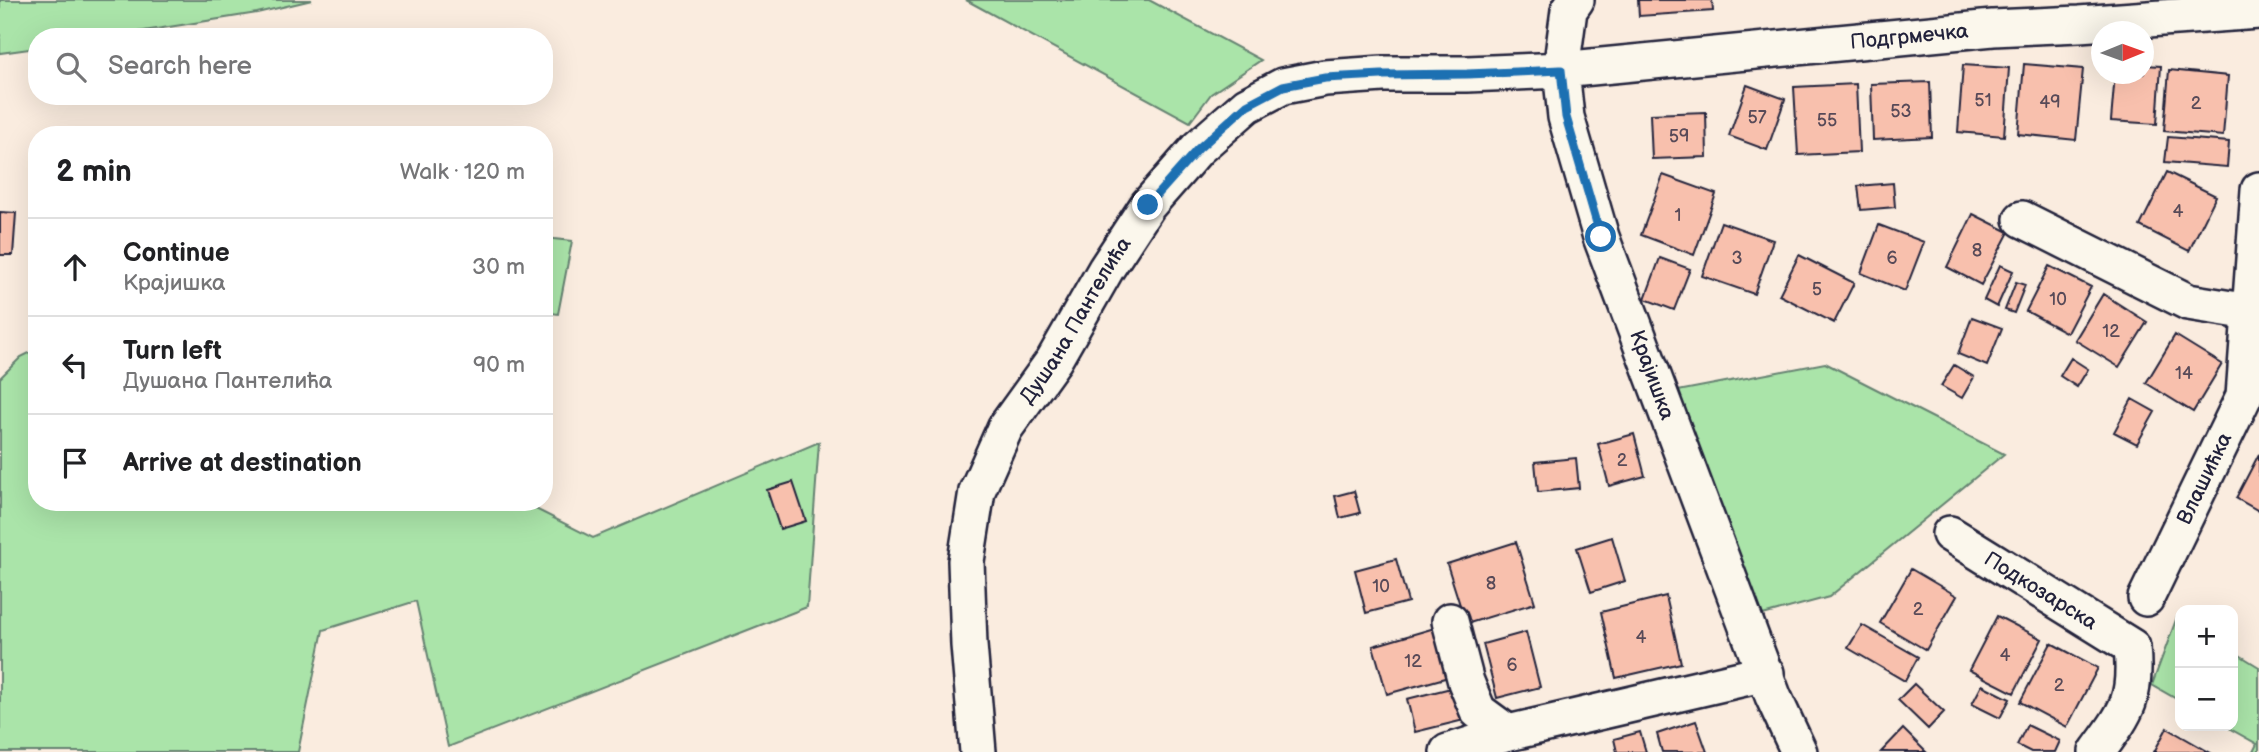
<!DOCTYPE html>
<meta charset="utf-8">
<style>
body{margin:0;font-family:"Balsamiq Sans",sans-serif;background:#f6f6f6;color:#202124}
.controls{position:absolute;right:21px;bottom:21px;display:grid;overflow:hidden;border-radius:14px;box-shadow:0 7px 28px #0002}
.controls button{width:63px;height:63px;display:grid;place-items:center;padding:0;border:0;border-bottom:2px solid #e0e0e0;background:#fff;color:#202124;font:35px sans-serif}
.compass{position:absolute;left:2091px;top:21px;width:63px;height:63px;border-radius:50%;background:#fff;box-shadow:0 7px 28px #0002;rotate:89deg}
.stop{position:absolute;width:21px;height:21px;margin:-16px;border:5px solid #1f6fb2;border-radius:50%;background:#fff}
.stop.end{background:#1f6fb2;border-color:#fff;box-shadow:0 2px 7px #0008}
.list{margin:0;padding:0;list-style:none}
h2{display:flex;justify-content:space-between;align-items:center;height:91px;margin:0;padding:0 28px;font-size:30px}
h2 small{font-size:23px;font-weight:400;color:#757577}
.list li{display:grid;grid-template-columns:46px 1fr auto;gap:21px;align-items:center;box-sizing:border-box;height:98px;padding:0 28px;border-top:2px solid #e0e0e0}
.list b{display:block;font-size:26px;white-space:nowrap}
.list p{margin:0;font-size:23px;white-space:nowrap;color:#757577}
.list em{font-size:23px;font-style:normal;color:#757577}
.icon{flex:none;width:38px;height:38px;fill:none;stroke:currentColor;stroke-width:2;stroke-linecap:round;stroke-linejoin:round}
.map{position:relative;flex:none;width:2259px;height:752px;overflow:hidden}
.search{position:absolute;background:#fff;box-shadow:0 7px 28px #0002;left:28px;top:28px;width:525px;height:77px;display:flex;align-items:center;gap:18px;box-sizing:border-box;padding:0 24px;border-radius:28px;color:#757577;font-size:26px}
.panel{position:absolute;background:#fff;box-shadow:0 7px 28px #0002;left:28px;top:126px;width:525px;height:385px;border-radius:28px}
.map>svg:first-child{display:block}
</style>
<div class="map">
<svg width="2259" height="752" viewBox="0 0 2259 752">
<rect width="100%" height="100%" fill="#faecdf"/>
<filter id="ink" filterUnits="userSpaceOnUse"><feTurbulence type="fractalNoise" baseFrequency=".0143" numOctaves="2"/><feDisplacementMap in="SourceGraphic" scale="14" xChannelSelector="R" yChannelSelector="G"/><feConvolveMatrix kernelMatrix="1 2 1 2 8 2 1 2 1" color-interpolation-filters="sRGB"/></filter>
<g filter="url(#ink)">
<path fill="#aae4a9" stroke="#668372" stroke-width="2" d="M 0,0 L 312,0 L 257,13 L 106,37 L 37,37 L 37,48 L 0,53 Z
M 966,0 L 1149,0 L 1261,60 L 1211,94 L 1190,122 Z
M 544,238 L 572,241 L 558,314 L 544,312 Z
M 37,349 L 37,502 L 522,502 L 593,538 L 819,442 L 807,607 L 448,747 L 416,601 L 323,630 L 298,752 L 0,752 L 0,378 L 21,357 Z
M 1825,363 L 2004,454 L 1829,597 L 1759,616 L 1678,391 Z
M 2177,617 L 2180,619 L 2180,701 L 2152,685 Z
M 2233,651 L 2259,667 L 2259,752 L 2253,752 L 2257,744 L 2225,726 L 2233,726 Z"/>
<path fill="#f8c0ad" stroke="#22223b" stroke-width="2" d="M 1638,0 L 1712,0 L 1713,11 L 1639,16 Z
M 2024,64 L 2083,69 L 2076,140 L 2018,134 Z
M 1963,65 L 2009,68 L 2004,136 L 1958,132 Z
M 2144,65 L 2161,66 L 2157,124 L 2111,121 L 2115,74 L 2144,74 Z
M 2169,70 L 2228,76 L 2223,136 L 2164,131 Z
M 1930,82 L 1932,137 L 1873,140 L 1871,84 Z
M 1856,84 L 1859,152 L 1798,155 L 1794,87 Z
M 1747,85 L 1785,99 L 1767,150 L 1729,136 Z
M 1706,112 L 1707,157 L 1652,159 L 1650,114 Z
M 2168,137 L 2229,142 L 2227,167 L 2165,162 Z
M 2167,172 L 2216,196 L 2189,251 L 2140,226 Z
M 1663,175 L 1716,194 L 1694,255 L 1641,235 Z
M 1893,183 L 1895,207 L 1861,210 L 1858,186 Z
M 0,212 L 16,213 L 13,255 L 0,255 Z
M 1973,214 L 2009,232 L 1981,285 L 1947,267 Z
M 1721,222 L 1773,240 L 1754,294 L 1702,276 Z
M 1879,225 L 1924,242 L 1905,291 L 1861,273 Z
M 544,249 L 550,250 L 545,292 L 544,291 Z
M 1799,255 L 1854,283 L 1834,323 L 1779,295 Z
M 1660,258 L 1690,269 L 1674,310 L 1645,299 Z
M 2000,265 L 2013,271 L 1997,307 L 1984,300 Z
M 2049,266 L 2091,287 L 2067,333 L 2026,311 Z
M 2016,282 L 2025,285 L 2014,313 L 2005,310 Z
M 2103,294 L 2147,322 L 2119,367 L 2075,340 Z
M 1972,317 L 2002,328 L 1987,366 L 1958,354 Z
M 2175,335 L 2222,364 L 2193,412 L 2146,383 Z
M 2071,358 L 2088,369 L 2077,387 L 2060,376 Z
M 1954,365 L 1974,377 L 1962,398 L 1941,386 Z
M 2132,399 L 2155,412 L 2137,444 L 2114,432 Z
M 1634,434 L 1645,476 L 1609,486 L 1598,444 Z
M 2259,454 L 2259,511 L 2236,498 Z
M 1576,458 L 1579,488 L 1538,492 L 1535,462 Z
M 793,482 L 806,521 L 780,529 L 767,490 Z
M 1354,491 L 1360,513 L 1340,518 L 1335,496 Z
M 1612,537 L 1625,581 L 1591,592 L 1577,548 Z
M 1516,542 L 1535,603 L 1466,624 L 1447,564 Z
M 1396,559 L 1408,602 L 1366,613 L 1355,570 Z
M 1911,569 L 1957,596 L 1926,650 L 1880,623 Z
M 1666,596 L 1681,663 L 1616,678 L 1601,612 Z
M 1997,616 L 2042,639 L 2014,693 L 1969,670 Z
M 1862,625 L 1918,657 L 1905,681 L 1848,648 Z
M 1438,627 L 1452,676 L 1387,694 L 1373,646 Z
M 1526,632 L 1540,687 L 1497,698 L 1483,644 Z
M 2051,643 L 2098,668 L 2067,727 L 2020,702 Z
M 1914,684 L 1944,712 L 1928,729 L 1898,700 Z
M 1982,685 L 2010,699 L 2000,718 L 1972,704 Z
M 1455,687 L 1464,720 L 1415,732 L 1407,699 Z
M 1696,721 L 1707,752 L 1662,752 L 1657,734 Z
M 2027,725 L 2060,741 L 2055,752 L 2031,752 L 2017,745 Z
M 2167,728 L 2209,752 L 2154,752 Z
M 1903,729 L 1926,752 L 1881,752 Z
M 1640,732 L 1646,752 L 1617,752 L 1614,739 Z"/>
<g fill="none" stroke-linecap="round" stroke-linejoin="round">
<defs>
<g id="minor">
<path d="M 2022,219 L 2188,302 L 2250,312"/>
<path id="s1" d="M 1950,534 L 2132,647 C 2137,699 2127,711 2097,752"/>
<path id="s2" d="M 2146,598 L 2244,396 L 2259,190"/>
<path d="M 1450,621 L 1466,682 L 1478,711 L 1508,733"/>
<path id="s3" d="M 978,752 L 969,645 L 966,561 L 977,491 L 1005,428 L 1054,360 L 1106,269 L 1148,205 L 1198,148 L 1247,105 L 1283,86 L 1325,78 L 1383,74 L 1467,74 L 1561,70 L 1569,10 L 1576,0"/>
<path d="M 1448,752 L 1508,733 L 1766,673"/>
<path id="s4" d="M 1799,752 L 1773,696 L 1601,237 L 1566,117 L 1561,70 L 1993,28 L 2079,24 L 2259,11"/>
</g>
</defs>
<use href="#minor" stroke="#22223b" stroke-width="40"/>
<use href="#minor" stroke="#fbf7ec" stroke-width="35"/>
</g>
</g>
<g fill="none" stroke-linecap="round" stroke-linejoin="round" filter="url(#ink)">
<path stroke="#1f6fb2" stroke-width="9" d="M 1148,205 L 1198,149 L 1247,105 L 1283,86 L 1325,78 L 1382,75 L 1467,74 L 1561,70 L 1566,117 L 1601,237"/>
</g>
<g text-anchor="middle" dominant-baseline="central" stroke-width="5" stroke-linejoin="round" paint-order="stroke">
<g font-size="18" fill="#584a58">
<text x="1983" y="100">51</text>
<text x="2050" y="102">49</text>
<text x="2196" y="103">2</text>
<text x="1901" y="111">53</text>
<text x="1757" y="117">57</text>
<text x="1827" y="120">55</text>
<text x="1679" y="136">59</text>
<text x="2178" y="211">4</text>
<text x="1678" y="215">1</text>
<text x="1977" y="250">8</text>
<text x="1737" y="258">3</text>
<text x="1892" y="258">6</text>
<text x="1817" y="289">5</text>
<text x="2058" y="299">10</text>
<text x="2111" y="331">12</text>
<text x="2184" y="373">14</text>
<text x="1622" y="460">2</text>
<text x="1491" y="583">8</text>
<text x="1381" y="586">10</text>
<text x="1918" y="609">2</text>
<text x="1641" y="637">4</text>
<text x="2005" y="655">4</text>
<text x="1413" y="661">12</text>
<text x="1512" y="665">6</text>
<text x="2059" y="685">2</text>
</g>
<g font-size="21" fill="#22223b" stroke="#fbf7ec">
<text stroke="none"><textPath href="#s4" startOffset="1074">Подгрмечка</textPath></text>
<text stroke="none"><textPath href="#s3" startOffset="460">Душана Пантелића</textPath></text>
<text transform="translate(1652 375) rotate(70)">Крајишка</text>
<text stroke="none"><textPath href="#s2" startOffset="133">Влашићка</textPath></text>
<text stroke="none"><textPath href="#s1" startOffset="107">Подкозарска</textPath></text>
</g>
</g>
</svg>
<div class="controls">
<button>+</button>
<button>−</button>
</div>
<svg class="compass" viewBox="-18 -18 36 36"><path d="M0-13l5 13h-10z" fill="#e53935"/><path d="M0 13l5-13h-10z" fill="#757577"/></svg>
<div class="stop" style="left:1601px;top:237px"></div>
<div class="stop end" style="left:1148px;top:205px"></div>
<div class="search"><svg class="icon" aria-label="search" viewBox="0 0 24 24"><circle cx="10" cy="10" r="6"/><path d="M15 15l6 6"/></svg>Search here</div>
<section class="panel">
<h2>2 min<small>Walk · 120 m</small></h2>
<ul class="list">
<li><svg class="icon" aria-label="ahead" viewBox="0 0 24 24"><path d="M12 20V5M6 11l6-6 6 6"/></svg><div><b>Continue</b><p>Крајишка</p></div><em>30 m</em></li>
<li><svg class="icon" aria-label="left" viewBox="0 0 24 24"><path d="M17 20v-9H6M10 6l-5 5 5 5"/></svg><div><b>Turn left</b><p>Душана Пантелића</p></div><em>90 m</em></li>
<li><svg class="icon" aria-label="arrive" viewBox="0 0 24 24"><path d="M6 21V4h12l-3 4 3 4H6"/></svg><div><b>Arrive at destination</b></div></li>
</ul>
</section>
</div>
